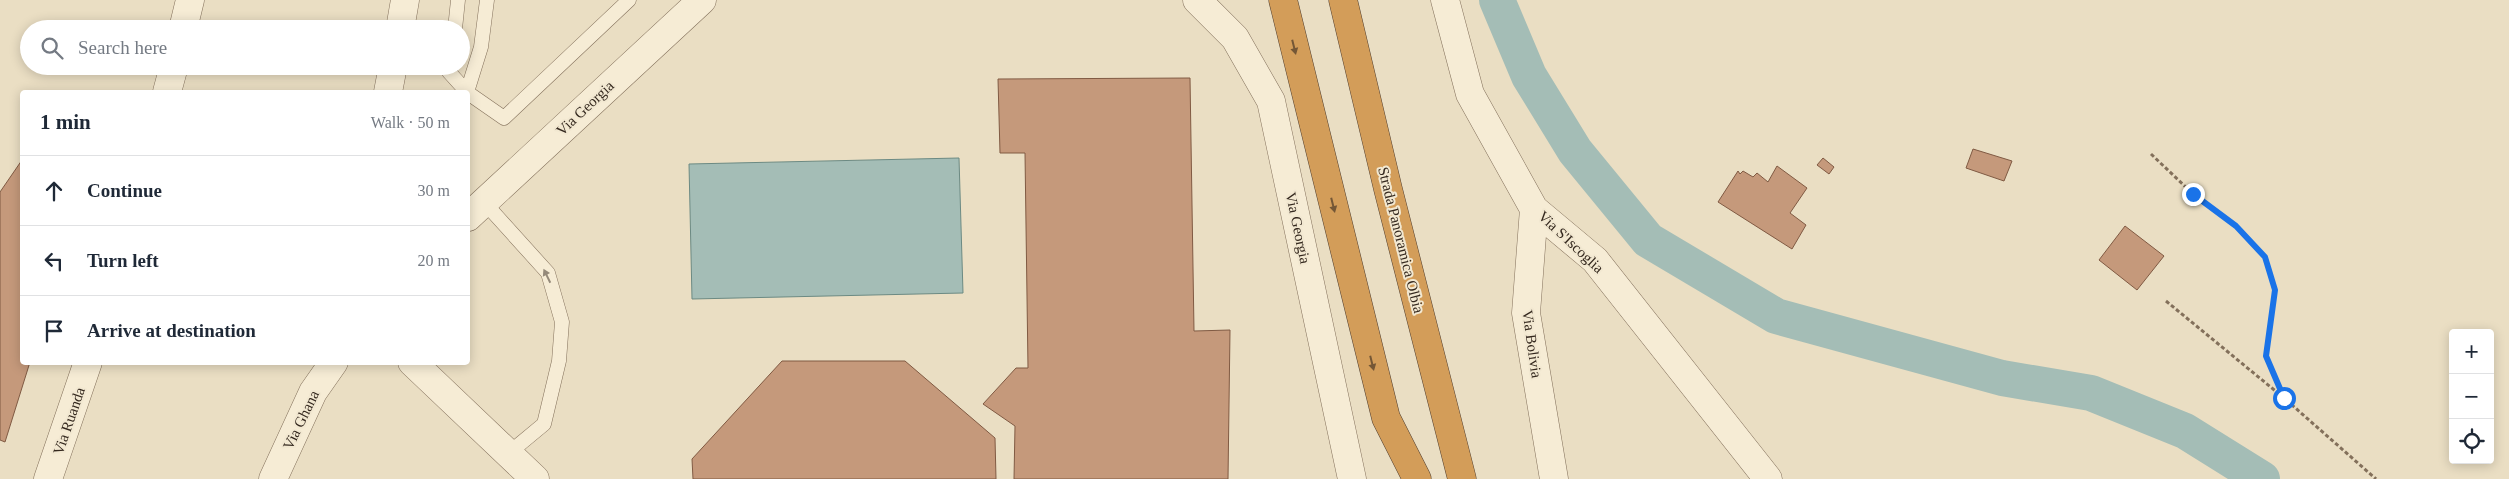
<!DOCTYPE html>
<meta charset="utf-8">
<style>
body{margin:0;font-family:"Times New Roman",serif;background:#f2f2f3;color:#1f2937}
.controls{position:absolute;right:15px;bottom:15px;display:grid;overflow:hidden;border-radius:5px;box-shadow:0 2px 12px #0003}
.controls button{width:45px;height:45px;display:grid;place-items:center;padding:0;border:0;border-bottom:1px solid #e0e1e3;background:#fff;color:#1f2937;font:25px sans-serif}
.stop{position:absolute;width:15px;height:15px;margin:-11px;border:4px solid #1a73e8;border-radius:50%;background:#fff}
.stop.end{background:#1a73e8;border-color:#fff;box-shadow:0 1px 5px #0008}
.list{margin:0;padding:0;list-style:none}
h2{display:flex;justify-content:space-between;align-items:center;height:65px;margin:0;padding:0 20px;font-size:21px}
h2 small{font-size:16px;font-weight:400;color:#747a83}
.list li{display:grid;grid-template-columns:32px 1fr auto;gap:15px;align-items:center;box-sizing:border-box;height:70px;padding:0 20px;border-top:1px solid #e0e1e3}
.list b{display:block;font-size:19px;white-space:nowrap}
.list em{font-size:16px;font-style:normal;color:#747a83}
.icon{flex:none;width:28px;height:28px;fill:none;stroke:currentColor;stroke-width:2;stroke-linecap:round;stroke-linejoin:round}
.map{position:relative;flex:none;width:2509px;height:479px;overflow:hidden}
.search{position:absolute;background:#fff;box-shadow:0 2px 12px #0003;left:20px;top:20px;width:450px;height:55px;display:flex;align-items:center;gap:12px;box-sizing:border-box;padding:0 18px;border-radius:28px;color:#747a83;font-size:19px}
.panel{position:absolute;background:#fff;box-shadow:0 2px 12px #0003;left:20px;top:90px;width:450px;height:275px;border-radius:5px}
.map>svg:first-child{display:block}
</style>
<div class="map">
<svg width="2509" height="479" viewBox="0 0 2509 479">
<rect width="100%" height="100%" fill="#eadec3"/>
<path fill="#a4bdb6" stroke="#6c8a83" d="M 959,158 L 963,293 L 692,299 L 689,164 Z"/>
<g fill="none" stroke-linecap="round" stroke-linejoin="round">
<path stroke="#a4bdb6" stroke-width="36" d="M 1497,0 L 1529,76 L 1575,151 L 1648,240 L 1776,316 L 2002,378 L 2091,393 L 2185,431 L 2262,479"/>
</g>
<path fill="#c5997b" stroke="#805a43" d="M 1190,78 L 1194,331 L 1230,330 L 1228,479 L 1014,479 L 1015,426 L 983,404 L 1016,368 L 1028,368 L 1025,153 L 1000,153 L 998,79 Z
M 1973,149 L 2012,161 L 2004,181 L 1966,168 Z
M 1823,158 L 1834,167 L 1829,174 L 1817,165 Z
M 22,160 L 22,362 L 30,362 L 5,442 L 0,440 L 0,192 Z
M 1777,166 L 1807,188 L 1790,213 L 1806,225 L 1792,249 L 1718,202 L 1738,171 L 1740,174 L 1743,171 L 1753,177 L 1757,173 L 1768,182 Z
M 2125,226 L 2164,256 L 2137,290 L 2099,260 Z
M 782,361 L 905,361 L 995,438 L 996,479 L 693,479 L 692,459 Z"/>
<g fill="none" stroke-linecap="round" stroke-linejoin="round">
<defs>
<path id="lane" d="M 455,29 L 458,0
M 449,66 L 449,72 L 467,92
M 467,92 L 481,47 L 487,0
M 468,93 L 504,118 L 629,0
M 483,201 L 548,273 L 562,322 L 559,361 L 544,424 L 509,453"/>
<path id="street" d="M 1197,0 L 1235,38 L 1271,101 L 1352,479
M 1445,0 L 1470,94 L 1534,209 L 1595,260 L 1768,479
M 183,29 L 190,0
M 400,29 L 405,0
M 167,92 L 174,66
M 388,92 L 393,66
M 1534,209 L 1526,313 L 1554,479
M 468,217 L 702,0
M 412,362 L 535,479
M 48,479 L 88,362
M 273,479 L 313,392 L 334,362"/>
<path id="highway" d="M 1283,0 L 1386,418 L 1417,479
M 1343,0 L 1388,189 L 1462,479"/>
</defs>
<use href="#lane" stroke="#83705b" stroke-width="15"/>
<use href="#street" stroke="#83705b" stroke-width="29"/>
<use href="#highway" stroke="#513e2f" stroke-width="29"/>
<path stroke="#83705b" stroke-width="3" stroke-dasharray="4 2.5" stroke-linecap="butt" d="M 2151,154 L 2193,194 L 2236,226 L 2265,257 L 2275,290 L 2266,356 L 2284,398
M 2166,301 L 2284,398 L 2376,479"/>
<use href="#lane" stroke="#f6ecd5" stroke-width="14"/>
<use href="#street" stroke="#f6ecd5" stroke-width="28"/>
<use href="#highway" stroke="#d39d59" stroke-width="28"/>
</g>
<defs><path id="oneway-solid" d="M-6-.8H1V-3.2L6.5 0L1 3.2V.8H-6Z" transform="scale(1.25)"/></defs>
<g fill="#745736">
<use href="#oneway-solid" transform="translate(1294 47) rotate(76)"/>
<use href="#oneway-solid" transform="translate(1333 205) rotate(76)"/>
<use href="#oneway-solid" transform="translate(1372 363) rotate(76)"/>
</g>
<use fill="#958a7a" href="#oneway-solid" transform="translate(547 276) rotate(-116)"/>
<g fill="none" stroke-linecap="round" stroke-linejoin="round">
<path stroke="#1a73e8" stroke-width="6" d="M 2193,194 L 2236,226 L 2265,257 L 2275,290 L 2266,356 L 2284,398"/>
</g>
<g text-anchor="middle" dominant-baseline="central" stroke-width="4" stroke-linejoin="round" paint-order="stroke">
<g font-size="15" fill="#34281e" stroke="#f2e8d1">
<text transform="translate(585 108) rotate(-43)">Via Georgia</text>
<text transform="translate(1298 228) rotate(78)">Via Georgia</text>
<text transform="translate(1401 240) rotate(76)">Strada Panoramica Olbia</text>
<text transform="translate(1571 242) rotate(43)">Via S'Iscoglia</text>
<text transform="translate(1532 344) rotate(82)">Via Bolivia</text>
<text transform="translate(301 420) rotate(-64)">Via Ghana</text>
<text transform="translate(69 421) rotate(-71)">Via Ruanda</text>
</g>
</g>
</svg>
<div class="controls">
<button>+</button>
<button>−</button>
<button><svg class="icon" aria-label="locate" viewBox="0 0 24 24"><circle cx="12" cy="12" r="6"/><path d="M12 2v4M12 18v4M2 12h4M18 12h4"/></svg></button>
</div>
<div class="stop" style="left:2284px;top:398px"></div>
<div class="stop end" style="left:2193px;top:194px"></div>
<div class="search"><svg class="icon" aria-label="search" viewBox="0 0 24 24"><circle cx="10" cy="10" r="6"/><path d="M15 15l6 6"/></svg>Search here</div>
<section class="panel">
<h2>1 min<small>Walk · 50 m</small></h2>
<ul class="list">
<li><svg class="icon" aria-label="ahead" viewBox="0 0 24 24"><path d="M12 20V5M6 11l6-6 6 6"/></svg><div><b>Continue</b></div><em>30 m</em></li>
<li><svg class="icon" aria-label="left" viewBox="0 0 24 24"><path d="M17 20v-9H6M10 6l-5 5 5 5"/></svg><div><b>Turn left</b></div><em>20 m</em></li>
<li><svg class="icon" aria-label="arrive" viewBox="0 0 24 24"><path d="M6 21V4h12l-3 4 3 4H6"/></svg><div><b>Arrive at destination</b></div></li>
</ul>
</section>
</div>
